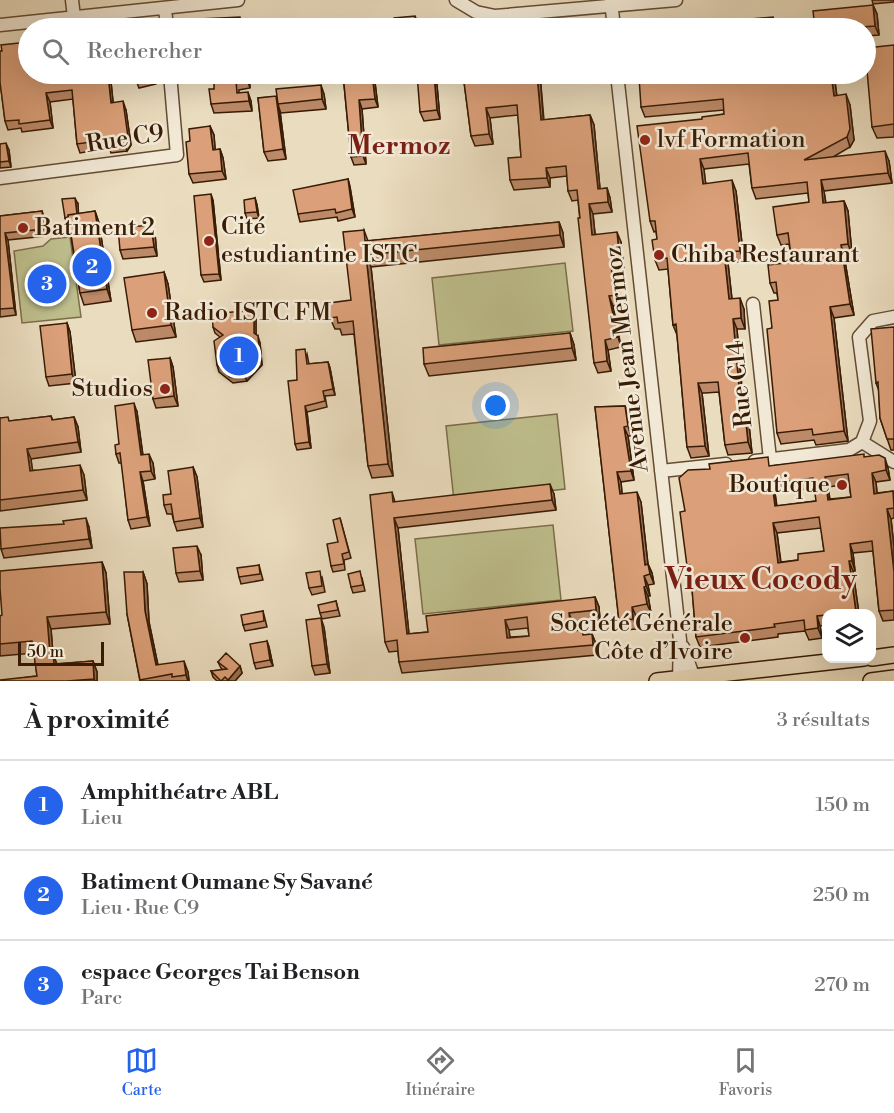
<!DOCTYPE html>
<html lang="fr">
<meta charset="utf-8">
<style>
body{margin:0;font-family:"Libre Bodoni",serif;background:#f2f2f2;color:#202124}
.controls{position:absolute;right:18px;bottom:18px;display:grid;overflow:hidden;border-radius:12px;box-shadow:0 6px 24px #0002}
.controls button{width:54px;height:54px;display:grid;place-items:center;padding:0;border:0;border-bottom:2px solid #e0e0e0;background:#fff;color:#202124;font:30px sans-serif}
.scale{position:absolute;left:18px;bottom:15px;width:86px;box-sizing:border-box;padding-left:6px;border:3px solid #381c05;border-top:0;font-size:16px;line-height:21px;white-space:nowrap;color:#381c05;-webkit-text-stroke:4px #f1e8d5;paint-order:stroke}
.you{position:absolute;left:496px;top:406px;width:21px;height:21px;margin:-15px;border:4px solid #fff;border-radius:50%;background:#1a73e8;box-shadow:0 0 0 9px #1a73e833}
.badge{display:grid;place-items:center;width:39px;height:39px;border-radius:50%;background:#2563eb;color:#fff;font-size:20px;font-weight:700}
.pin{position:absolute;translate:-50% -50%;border:3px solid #fff;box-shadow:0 2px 6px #0006}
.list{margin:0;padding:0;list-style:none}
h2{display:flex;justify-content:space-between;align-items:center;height:78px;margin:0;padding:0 24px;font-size:26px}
h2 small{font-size:20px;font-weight:400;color:#757577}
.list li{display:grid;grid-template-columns:39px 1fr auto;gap:18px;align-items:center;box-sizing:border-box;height:90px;padding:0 24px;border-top:2px solid #e0e0e0}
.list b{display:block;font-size:22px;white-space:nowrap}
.list p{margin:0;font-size:20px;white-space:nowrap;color:#757577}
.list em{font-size:20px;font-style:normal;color:#757577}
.icon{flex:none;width:33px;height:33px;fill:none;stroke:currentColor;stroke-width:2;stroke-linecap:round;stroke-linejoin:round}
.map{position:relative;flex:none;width:894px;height:681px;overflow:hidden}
.search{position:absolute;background:#fff;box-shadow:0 6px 24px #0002;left:18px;right:18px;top:18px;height:66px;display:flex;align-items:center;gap:15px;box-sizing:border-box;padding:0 21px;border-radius:33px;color:#757577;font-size:22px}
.sheet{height:348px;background:#fff}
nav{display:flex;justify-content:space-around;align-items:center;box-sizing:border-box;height:84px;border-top:2px solid #e0e0e0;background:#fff;font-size:16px;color:#757577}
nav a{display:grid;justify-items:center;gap:3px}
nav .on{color:#2563eb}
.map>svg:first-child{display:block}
</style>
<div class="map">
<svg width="894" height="681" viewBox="0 0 894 681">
<rect width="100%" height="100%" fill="#eadcbe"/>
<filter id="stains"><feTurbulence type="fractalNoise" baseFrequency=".00333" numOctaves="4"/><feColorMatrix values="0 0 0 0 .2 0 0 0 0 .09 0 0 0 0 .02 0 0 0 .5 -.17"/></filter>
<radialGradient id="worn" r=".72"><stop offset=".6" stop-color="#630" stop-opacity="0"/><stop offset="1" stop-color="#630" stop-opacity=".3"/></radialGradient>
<path fill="#bebe8c" stroke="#7b6d48" stroke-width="1.5" d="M 70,237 L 81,317 L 22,323 L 14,251 L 43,246 L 51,239 Z
M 565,263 L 573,331 L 439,345 L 432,278 Z
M 557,414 L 565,489 L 454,501 L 446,426 Z
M 553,525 L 561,600 L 423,614 L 415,539 Z"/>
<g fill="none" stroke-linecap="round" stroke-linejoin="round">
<defs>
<path id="minor" d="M 72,0 L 74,17
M 456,0 L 476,12 L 495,16 L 676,0
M 611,1 L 614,28
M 165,8 L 167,28
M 0,25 L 238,0
M 617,74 L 680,640 L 679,681
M 0,178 L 177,155 L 170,74
M 753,304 L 770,459
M 862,442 L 894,462
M 755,461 L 849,450 L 862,442 L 870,421 L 859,337 L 873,321 L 894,317
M 661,471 L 726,464
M 683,647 L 695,681"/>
<path id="major" d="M 872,658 L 894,655
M 657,681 L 864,658
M 871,681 L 894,678"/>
</defs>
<use href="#minor" stroke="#644c33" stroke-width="15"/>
<use href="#major" stroke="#381c05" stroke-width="18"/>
<use href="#minor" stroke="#f1e8d5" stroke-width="12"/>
<use href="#major" stroke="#eadcbe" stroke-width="15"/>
</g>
<path fill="#bc8a68" stroke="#381c05" stroke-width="1.5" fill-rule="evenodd" d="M 872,0 L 894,0 L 894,2 L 873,4 Z
M 873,5 L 877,14 L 879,35 L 866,36 L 866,28 L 815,28 Z
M 894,45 L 894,137 L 877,138 L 872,127 Z
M 0,51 L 28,74 L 162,74 L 162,78 L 155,80 L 156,84 L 139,88 L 136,80 L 111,82 L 113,102 L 126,110 L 131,145 L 127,151 L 111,153 L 109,148 L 80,153 L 77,144 L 73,99 L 50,102 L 53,128 L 22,132 L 21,128 L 8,130 L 5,121 L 1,89 L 0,89 Z
M 223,74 L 249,74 L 250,88 L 239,90 L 239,93 L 251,101 L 252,111 L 214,113 L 211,104 L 214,89 L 224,81 Z
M 282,74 L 319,74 L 319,75 L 285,82 Z
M 343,74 L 374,74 L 378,107 L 362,109 L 366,164 L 354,165 L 351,157 Z
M 436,74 L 440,119 L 424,121 L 420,112 Z
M 463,74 L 540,74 L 544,120 L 590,115 L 594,125 L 600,189 L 607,188 L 610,198 L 612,212 L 593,214 L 595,234 L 621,242 L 624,272 L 614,273 L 616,286 L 617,286 L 620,296 L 621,305 L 613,306 L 621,347 L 608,350 L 611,371 L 598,373 L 594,363 L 578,200 L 572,201 L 568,191 L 567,176 L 550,178 L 550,187 L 514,190 L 510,180 L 521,157 L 518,115 L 490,118 L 493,144 L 475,146 L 471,136 Z
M 658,74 L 834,74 L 837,96 L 850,105 L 854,140 L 850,147 L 833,157 L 889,161 L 892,183 L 824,191 L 826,203 L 844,201 L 848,211 L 852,254 L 844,255 L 854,315 L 834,318 L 848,441 L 816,445 L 814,440 L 781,444 L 777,433 L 772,328 L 778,300 L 777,293 L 774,293 L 770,283 L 792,262 L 789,244 L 781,245 L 777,235 L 809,202 L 808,193 L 756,199 L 752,188 L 749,164 L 704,169 L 705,183 L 736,191 L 744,261 L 728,263 L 732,299 L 744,309 L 745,329 L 737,329 L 742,387 L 746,397 L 752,453 L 728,455 L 725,445 L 719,392 L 705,393 L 702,393 L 709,456 L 691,458 L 687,447 L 677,335 L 673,325 L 668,269 L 659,270 L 655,260 L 657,239 L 656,231 L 654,232 L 650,221 L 702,119 L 724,114 L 724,110 L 645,117 L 641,107 L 658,75 Z
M 324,94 L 326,109 L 281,113 L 280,111 L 286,159 L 268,161 L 264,152 L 258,98 Z
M 210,126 L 214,135 L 215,150 L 220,149 L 223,158 L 226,179 L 193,183 L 189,174 L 190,141 Z
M 0,144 L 9,150 L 11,167 L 0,168 Z
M 348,179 L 350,187 L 355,217 L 338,221 L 337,217 L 300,222 L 298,214 Z
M 255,198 L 257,205 L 259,218 L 247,219 L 245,213 Z
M 213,200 L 221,280 L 204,282 L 201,275 Z
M 78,204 L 78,214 L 95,211 L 99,223 L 111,301 L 84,305 L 80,293 L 69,224 L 67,224 L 65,218 Z
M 42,211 L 44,218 L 46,236 L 8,240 L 16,315 L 0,317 L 0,216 Z
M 559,222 L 563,233 L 564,247 L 371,267 L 393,476 L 372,478 L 368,466 L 354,334 L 342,335 L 340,329 L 335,329 L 330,318 L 351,300 L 364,230 L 368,241 Z
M 155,234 L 157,256 L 123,259 L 120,250 Z
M 164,272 L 168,284 L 176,337 L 136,342 L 132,330 Z
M 254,310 L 256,316 L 256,335 L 260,343 L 262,365 L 247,381 L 233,383 L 219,372 L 217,365 L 220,337 L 215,333 L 213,327 Z
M 67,323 L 70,332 L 76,383 L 49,386 L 46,377 Z
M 894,327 L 894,450 L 891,450 L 880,418 L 879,391 L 876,383 Z
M 570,333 L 574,345 L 576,360 L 429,376 L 424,364 Z
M 307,354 L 309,364 L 328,362 L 330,368 L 335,395 L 325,396 L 327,407 L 307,412 L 311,448 L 297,450 L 295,444 L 297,380 Z
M 170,358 L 173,367 L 178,406 L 156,408 L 153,399 Z
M 625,406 L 629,415 L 631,436 L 628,436 L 634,480 L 621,482 L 622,494 L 641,502 L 648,564 L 652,573 L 654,584 L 648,585 L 650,596 L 648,596 L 651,613 L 636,616 L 637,629 L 622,630 L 619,621 L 595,407 Z
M 137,412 L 143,455 L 153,463 L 155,479 L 143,481 L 150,526 L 131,529 L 128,520 L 122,463 L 119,463 L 116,454 L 119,444 Z
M 51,416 L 53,420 L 74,417 L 78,427 L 81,452 L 31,459 L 32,470 L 84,475 L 87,500 L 0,511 L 0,418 L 10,421 Z
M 865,457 L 888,468 L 890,480 L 876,482 L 877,493 L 893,491 L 894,495 L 894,518 L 891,519 L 894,547 L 894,620 L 883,621 L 879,611 L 873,551 L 853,553 L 855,571 L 853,571 L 859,614 L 826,614 L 826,625 L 820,626 L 822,638 L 809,640 L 805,631 L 778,634 L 778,637 L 763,639 L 700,647 L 696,637 L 691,576 L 687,566 L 685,511 L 771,466 ZM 849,484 L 851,497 L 830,499 L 828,487 ZM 815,488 L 816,501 L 777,506 L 775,493 ZM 821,528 L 824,551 L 798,560 L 781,562 L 777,533 Z
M 193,467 L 197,477 L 203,527 L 177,531 L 174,522 L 172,514 L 167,514 L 164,505 L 171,494 Z
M 392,492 L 395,502 L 554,494 L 556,510 L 398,528 L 409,634 L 428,632 L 595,597 L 599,607 L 600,620 L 573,623 L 574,631 L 584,635 L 592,634 L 596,644 L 597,655 L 402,673 L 399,662 L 398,651 L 389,652 L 385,642 ZM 528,628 L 529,636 L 510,637 L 509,630 Z
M 340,518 L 351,558 L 344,560 L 345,570 L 333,572 L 331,566 L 338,542 Z
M 89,527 L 92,548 L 4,558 L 1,549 Z
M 201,555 L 203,580 L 179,582 L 176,573 Z
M 102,562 L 106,573 L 110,624 L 51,629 L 53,654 L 57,664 L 93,661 L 97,672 L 97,681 L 0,681 L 37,676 L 34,653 L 0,656 L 0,616 L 2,615 Z
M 259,565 L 263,580 L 241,584 L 239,577 Z
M 143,572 L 147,584 L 149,622 L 158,665 L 188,672 L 189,681 L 140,681 L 127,614 Z
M 322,577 L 325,592 L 312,595 L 309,588 Z
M 362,578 L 365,591 L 353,593 L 351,587 Z
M 336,601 L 340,616 L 322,619 L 320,613 Z
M 263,611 L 267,627 L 245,631 L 243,625 Z
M 324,627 L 330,673 L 315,675 L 312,666 Z
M 267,641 L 269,647 L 273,666 L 256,669 L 254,663 Z
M 218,662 L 240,666 L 242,673 L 235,681 L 217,681 L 213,677 L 211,671 L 223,670 L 221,668 Z"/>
<path fill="#997055" stroke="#381c05" stroke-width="1.5" d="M 873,5 L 877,14 L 879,35 L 875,26 Z
M 415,16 L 419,25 L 419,28 L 416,28 Z
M 773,17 L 777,27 L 777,28 L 775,28 Z
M 108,74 L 111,82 L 114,111 L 111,103 Z
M 246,74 L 249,74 L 250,88 L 247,79 Z
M 372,74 L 374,74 L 378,107 L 375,99 Z
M 434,74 L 436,74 L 440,119 L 437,110 Z
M 537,74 L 540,74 L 544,130 L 541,120 Z
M 831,74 L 834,74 L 838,106 L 834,96 Z
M 321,85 L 324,94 L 326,109 L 322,99 Z
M 248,92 L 251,101 L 252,111 L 249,101 Z
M 46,93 L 50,102 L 53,128 L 50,120 Z
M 846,94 L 850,105 L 854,140 L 850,147 L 847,137 Z
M 359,100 L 362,109 L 366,164 L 363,156 Z
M 123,101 L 126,110 L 131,145 L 127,151 L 124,142 Z
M 278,104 L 280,111 L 286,159 L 283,149 Z
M 486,108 L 490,118 L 493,144 L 489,134 Z
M 590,115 L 594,125 L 601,199 L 598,189 Z
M 210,126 L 214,135 L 216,159 L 213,150 Z
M 6,143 L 9,150 L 11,167 L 9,161 Z
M 220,149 L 223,158 L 226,179 L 222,171 Z
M 885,151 L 889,161 L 892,183 L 888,173 Z
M 700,159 L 704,169 L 707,194 L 703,184 Z
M 546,168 L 550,178 L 550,187 L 547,178 Z
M 348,179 L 350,187 L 355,217 L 352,209 Z
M 732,180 L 736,191 L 744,261 L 740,251 Z
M 821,180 L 824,191 L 827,213 L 823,203 Z
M 607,188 L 610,198 L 612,212 L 608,202 Z
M 211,194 L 213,200 L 221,280 L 219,274 Z
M 75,198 L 78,204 L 79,223 L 77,216 Z
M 255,198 L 257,205 L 259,218 L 257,212 Z
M 844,201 L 848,211 L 852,254 L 848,244 Z
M 589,204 L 593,214 L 596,244 L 592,235 Z
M 42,211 L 44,218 L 46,236 L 44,229 Z
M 95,211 L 99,223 L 111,301 L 107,289 Z
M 559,222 L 563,233 L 564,247 L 560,235 Z
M 151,225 L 155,234 L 157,256 L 154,247 Z
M 617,232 L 621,242 L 624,272 L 620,262 Z
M 5,233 L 8,240 L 16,315 L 14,308 Z
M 841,245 L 844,255 L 854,315 L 850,304 Z
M 724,252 L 728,263 L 733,309 L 729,299 Z
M 366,255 L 371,267 L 393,476 L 388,464 Z
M 611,263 L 614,273 L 617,296 L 613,286 Z
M 164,272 L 168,284 L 176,337 L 171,325 Z
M 617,286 L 620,296 L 621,305 L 617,295 Z
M 609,296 L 613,306 L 621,347 L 618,337 Z
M 740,298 L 744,309 L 745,329 L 741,318 Z
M 830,307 L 834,318 L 848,441 L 844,431 Z
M 254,310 L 256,316 L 256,339 L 254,333 Z
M 733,319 L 737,329 L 742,397 L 739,387 Z
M 67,323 L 70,332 L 76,383 L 72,374 Z
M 570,333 L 574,345 L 576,360 L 572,348 Z
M 258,336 L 260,343 L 262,365 L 247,381 L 244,375 Z
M 605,340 L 608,350 L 611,371 L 607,361 Z
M 170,358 L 173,367 L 178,406 L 174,396 Z
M 328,362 L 330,368 L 335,395 L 333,389 Z
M 698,383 L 702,393 L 709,456 L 705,446 Z
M 742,386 L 746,397 L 752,453 L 748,442 Z
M 134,403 L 137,412 L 144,464 L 141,455 Z
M 305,406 L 307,412 L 311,448 L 309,442 Z
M 625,406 L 629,415 L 631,436 L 628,426 Z
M 74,417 L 78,427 L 81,452 L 78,442 Z
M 624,427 L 628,436 L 634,480 L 631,471 Z
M 27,449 L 31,459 L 34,481 L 30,471 Z
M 149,454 L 153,463 L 155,479 L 151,471 Z
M 885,458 L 888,468 L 890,480 L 886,470 Z
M 80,465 L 84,475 L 87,500 L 83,490 Z
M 193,467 L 197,477 L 203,527 L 200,518 Z
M 140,472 L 143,481 L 150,526 L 147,517 Z
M 617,472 L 621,482 L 623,504 L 620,494 Z
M 872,473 L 876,482 L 878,504 L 874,494 Z
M 825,477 L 828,487 L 831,509 L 828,500 Z
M 772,483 L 775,493 L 778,516 L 775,506 Z
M 550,484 L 554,494 L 556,510 L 552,500 Z
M 637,492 L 641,502 L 649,574 L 645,565 Z
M 887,509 L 891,519 L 894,547 L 894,572 Z
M 86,518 L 89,527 L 92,548 L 89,539 Z
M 394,518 L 398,528 L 410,644 L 407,634 Z
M 773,523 L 777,533 L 782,573 L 778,563 Z
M 850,544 L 853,553 L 855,571 L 852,561 Z
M 197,546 L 201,555 L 203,580 L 200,571 Z
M 849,561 L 853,571 L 859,614 L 857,614 L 856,612 Z
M 102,562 L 106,573 L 110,624 L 106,612 Z
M 648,564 L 652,573 L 654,584 L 650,574 Z
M 143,572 L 147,584 L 149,622 L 160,676 L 156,665 L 145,611 Z
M 644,576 L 648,585 L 650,596 L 646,586 Z
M 644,587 L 648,596 L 651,613 L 647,604 Z
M 595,597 L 599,607 L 600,620 L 596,610 Z
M 632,607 L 636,616 L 637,629 L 633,619 Z
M 569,613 L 573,623 L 575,641 L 571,631 Z
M 817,616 L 820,626 L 822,638 L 818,628 Z
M 47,617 L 51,629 L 53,654 L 57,665 L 58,675 L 50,654 Z
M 321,618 L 324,627 L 330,673 L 327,664 Z
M 505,620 L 509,630 L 511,648 L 507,638 Z
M 592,634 L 596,644 L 597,655 L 593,645 Z
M 267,641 L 269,647 L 273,666 L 270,660 Z
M 93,661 L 97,672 L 97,681 L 95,681 L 94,679 Z
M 184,661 L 188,672 L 189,681 L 188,681 L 186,675 Z
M 240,666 L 242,673 L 235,681 L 228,681 L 228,680 Z"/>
<path fill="#dba079" stroke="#381c05" stroke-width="1.5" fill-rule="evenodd" d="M 873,5 L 875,26 L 848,28 L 815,28 L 813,11 Z
M 415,16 L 416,28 L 395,28 L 394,18 Z
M 240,17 L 242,28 L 200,28 L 199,19 Z
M 773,17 L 775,28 L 752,28 L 751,19 Z
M 730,19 L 731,28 L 673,28 L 672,26 Z
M 303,20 L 304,28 L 280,28 L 280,22 Z
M 154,23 L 154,28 L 133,28 L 133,27 Z
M 28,42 L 28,74 L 111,74 L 108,74 L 111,103 L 123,101 L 128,137 L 124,142 L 108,144 L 106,140 L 77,144 L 72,90 L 46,93 L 50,120 L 19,124 L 19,120 L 5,121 L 0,82 L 0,51 L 2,51 L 1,45 Z
M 894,45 L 894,124 L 872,127 L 866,59 L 866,48 Z
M 135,74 L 152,74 L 153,76 L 136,79 Z
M 223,74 L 246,74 L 247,79 L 236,81 L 237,93 L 248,92 L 249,101 L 211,104 L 209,89 L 214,89 L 214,82 L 224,81 Z
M 343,74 L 372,74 L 375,99 L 359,100 L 363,156 L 351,157 Z
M 417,74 L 434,74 L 437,110 L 420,112 Z
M 463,74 L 537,74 L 541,120 L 590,115 L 598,189 L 607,188 L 608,202 L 589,204 L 592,235 L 617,232 L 620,262 L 611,263 L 613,286 L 617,286 L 617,295 L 609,296 L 618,337 L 605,340 L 607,361 L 594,363 L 578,218 L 580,218 L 577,190 L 568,191 L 566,166 L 546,168 L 547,178 L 510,180 L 508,158 L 521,157 L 517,105 L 486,108 L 489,134 L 471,136 Z
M 658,74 L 831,74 L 834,96 L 846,94 L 850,129 L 847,137 L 804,160 L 885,151 L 888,173 L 821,180 L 823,203 L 844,201 L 848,244 L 841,245 L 850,304 L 830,307 L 844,431 L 813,435 L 812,429 L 777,433 L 767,329 L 772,328 L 769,301 L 778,300 L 776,282 L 770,283 L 768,265 L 792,262 L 788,233 L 777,235 L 773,207 L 809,202 L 807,182 L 752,188 L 748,153 L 700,159 L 703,184 L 732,180 L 740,251 L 724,252 L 729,299 L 740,298 L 741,318 L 733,319 L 739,387 L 742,386 L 748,442 L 725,445 L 718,382 L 701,383 L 698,383 L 705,446 L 687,447 L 676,324 L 673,325 L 667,258 L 655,260 L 652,240 L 657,239 L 655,221 L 650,221 L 637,126 L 702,119 L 702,117 L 724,114 L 723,99 L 641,107 L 639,77 L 658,75 Z
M 321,85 L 322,99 L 278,104 L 276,89 Z
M 276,96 L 283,149 L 264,152 L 258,98 Z
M 210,126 L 213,150 L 220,149 L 222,171 L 189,174 L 186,142 L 190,141 L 189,129 Z
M 6,143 L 9,161 L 0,162 L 0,144 Z
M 348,179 L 352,209 L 336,213 L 335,209 L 298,214 L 293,190 Z
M 211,194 L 219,274 L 201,275 L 194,196 Z
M 75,198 L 77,214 L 68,215 L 68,217 L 65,218 L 62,199 Z
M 255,198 L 257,212 L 245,213 L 244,200 Z
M 42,211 L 44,229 L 5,233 L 14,308 L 0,309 L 0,216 Z
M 95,211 L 107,289 L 80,293 L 68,215 Z
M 559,222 L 560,235 L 366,255 L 388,464 L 368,466 L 353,321 L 338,323 L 337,317 L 330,318 L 329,303 L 351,300 L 343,232 L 364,230 L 365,241 Z
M 151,225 L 154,247 L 120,250 L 118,228 Z
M 164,272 L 171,325 L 132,330 L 124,278 Z
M 254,310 L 254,333 L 258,336 L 260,359 L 244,375 L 230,377 L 217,365 L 214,341 L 223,335 L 213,327 L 212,314 Z
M 67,323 L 72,374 L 46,377 L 40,326 Z
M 894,327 L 894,439 L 887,439 L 880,418 L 878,382 L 876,383 L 871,329 Z
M 570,333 L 572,348 L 424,364 L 423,348 Z
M 305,349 L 307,364 L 328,362 L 333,389 L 323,391 L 325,401 L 305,406 L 309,442 L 295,444 L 288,381 L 297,380 L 296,350 Z
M 170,358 L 174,396 L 153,399 L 148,360 Z
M 134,403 L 141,455 L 149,454 L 151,471 L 140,472 L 147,517 L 128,520 L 120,453 L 116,454 L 115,445 L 119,444 L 115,406 Z
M 625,406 L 628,426 L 624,427 L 631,471 L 617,472 L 620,494 L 637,492 L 645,565 L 648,564 L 650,574 L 644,576 L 646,586 L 644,587 L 647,604 L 632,607 L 633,619 L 619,621 L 595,407 Z
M 51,416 L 52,420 L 74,417 L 78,442 L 27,449 L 30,471 L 80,465 L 83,490 L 0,500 L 0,418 L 8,417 L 9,421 Z
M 864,454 L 864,457 L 879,455 L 885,458 L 886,470 L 872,473 L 874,494 L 893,491 L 894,508 L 887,509 L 894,572 L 894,610 L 879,611 L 872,541 L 850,544 L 852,561 L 849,561 L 856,612 L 842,614 L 826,614 L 826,615 L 817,616 L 818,628 L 805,630 L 804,620 L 774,624 L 775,627 L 760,629 L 696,637 L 690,565 L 687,566 L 680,512 L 685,511 L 679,478 L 688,470 L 710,469 L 709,464 L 768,457 L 769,466 ZM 848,474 L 851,497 L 828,500 L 825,477 ZM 813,478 L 816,501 L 775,506 L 772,483 ZM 819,517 L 824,551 L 798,554 L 798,560 L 778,563 L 773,523 Z
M 193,467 L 200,518 L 174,522 L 171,504 L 164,505 L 163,495 L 171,494 L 168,471 Z
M 550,484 L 552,500 L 394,518 L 407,634 L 428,632 L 426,616 L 595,597 L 596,610 L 569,613 L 571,631 L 582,630 L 583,635 L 592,634 L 593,645 L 399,662 L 397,640 L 385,642 L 370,495 L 392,492 L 393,502 ZM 527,617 L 529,636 L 507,638 L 505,620 Z
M 86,518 L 89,539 L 1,549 L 0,528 L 64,524 L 63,521 Z
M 340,518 L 349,552 L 342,554 L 344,564 L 331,566 L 327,544 L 338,542 L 333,520 Z
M 197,546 L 200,571 L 176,573 L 173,548 Z
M 102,562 L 106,612 L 47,617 L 50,654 L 53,653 L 54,664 L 93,661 L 94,679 L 67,681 L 0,681 L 0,680 L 37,676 L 32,641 L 0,644 L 0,616 L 2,615 L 0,588 L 0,571 Z
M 259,565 L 260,574 L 239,577 L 237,568 Z
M 320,571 L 322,586 L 309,588 L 306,573 Z
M 360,571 L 363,585 L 351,587 L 348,574 Z
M 124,572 L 143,572 L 145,611 L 156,665 L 184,661 L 186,675 L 172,677 L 172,674 L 140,680 L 127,614 Z
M 336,601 L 338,610 L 320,613 L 318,605 Z
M 263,611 L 264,621 L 243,625 L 241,615 Z
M 321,618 L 327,664 L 312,666 L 306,620 Z
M 267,641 L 270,660 L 254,663 L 250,644 Z
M 226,653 L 240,666 L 228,680 L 225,677 L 221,681 L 211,671 L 227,669 L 218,662 Z"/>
<g fill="#8f2418" stroke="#f1e8d5" stroke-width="2">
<circle cx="645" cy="140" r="6"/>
<circle cx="23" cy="228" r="6"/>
<circle cx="209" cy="241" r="6"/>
<circle cx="659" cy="255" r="6"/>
<circle cx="152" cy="313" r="6"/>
<circle cx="165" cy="389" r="6"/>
<circle cx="842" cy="485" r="6"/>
<circle cx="745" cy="638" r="6"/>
</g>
<g text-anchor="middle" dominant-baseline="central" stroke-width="5" stroke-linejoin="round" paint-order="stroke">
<g font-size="24" fill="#381c05" stroke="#f1e8d5">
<text transform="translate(125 139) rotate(-9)">Rue C9</text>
<text transform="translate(627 359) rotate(-97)">Avenue Jean Mermoz</text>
<text transform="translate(740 384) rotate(-96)">Rue C14</text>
</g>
<g font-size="24" fill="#381c05" stroke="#f1e8d5" text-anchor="start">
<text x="657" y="140">lvf Formation</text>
<text x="221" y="227">Cité<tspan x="221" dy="28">estudiantine ISTC</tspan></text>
<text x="35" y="228">Batiment 2</text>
<text x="671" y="255">Chiba Restaurant</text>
<text x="164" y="313">Radio ISTC FM</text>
<text x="153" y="389" text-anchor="end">Studios</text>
<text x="830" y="485" text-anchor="end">Boutique</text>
<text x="733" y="624" text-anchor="end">Société Générale<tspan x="733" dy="28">Côte d’Ivoire</tspan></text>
</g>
<g font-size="26" font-weight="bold" fill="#7a1f14" stroke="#f1e8d5">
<text x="399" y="146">Mermoz</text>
</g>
<g font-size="30" font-weight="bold" fill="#7a1f14" stroke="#f1e8d5">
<text x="761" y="580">Vieux Cocody</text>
</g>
</g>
<rect width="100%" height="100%" filter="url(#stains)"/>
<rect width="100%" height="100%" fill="url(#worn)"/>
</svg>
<div class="controls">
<button><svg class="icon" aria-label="layers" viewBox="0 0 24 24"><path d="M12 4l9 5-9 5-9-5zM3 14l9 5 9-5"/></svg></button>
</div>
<div class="scale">50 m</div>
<div class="you"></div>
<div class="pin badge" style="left:239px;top:356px">1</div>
<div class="pin badge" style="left:92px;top:267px">2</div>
<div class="pin badge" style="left:47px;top:284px">3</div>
<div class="search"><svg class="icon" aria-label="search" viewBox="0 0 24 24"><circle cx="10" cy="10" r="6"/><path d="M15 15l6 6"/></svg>Rechercher</div>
</div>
<section class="sheet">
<h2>À proximité<small>3 résultats</small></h2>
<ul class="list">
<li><span class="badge">1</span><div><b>Amphithéatre ABL</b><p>Lieu</p></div><em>150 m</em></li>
<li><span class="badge">2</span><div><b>Batiment Oumane Sy Savané</b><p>Lieu · Rue C9</p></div><em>250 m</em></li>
<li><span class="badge">3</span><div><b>espace Georges Tai Benson</b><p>Parc</p></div><em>270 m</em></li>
</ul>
</section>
<nav>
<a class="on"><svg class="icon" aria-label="map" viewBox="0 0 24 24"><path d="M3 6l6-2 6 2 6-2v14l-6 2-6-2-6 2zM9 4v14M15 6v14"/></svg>Carte</a>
<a><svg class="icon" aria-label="directions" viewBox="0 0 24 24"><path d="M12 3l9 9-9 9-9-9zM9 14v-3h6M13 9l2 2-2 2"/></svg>Itinéraire</a>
<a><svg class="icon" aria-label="saved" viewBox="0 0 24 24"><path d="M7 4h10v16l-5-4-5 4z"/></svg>Favoris</a>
</nav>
